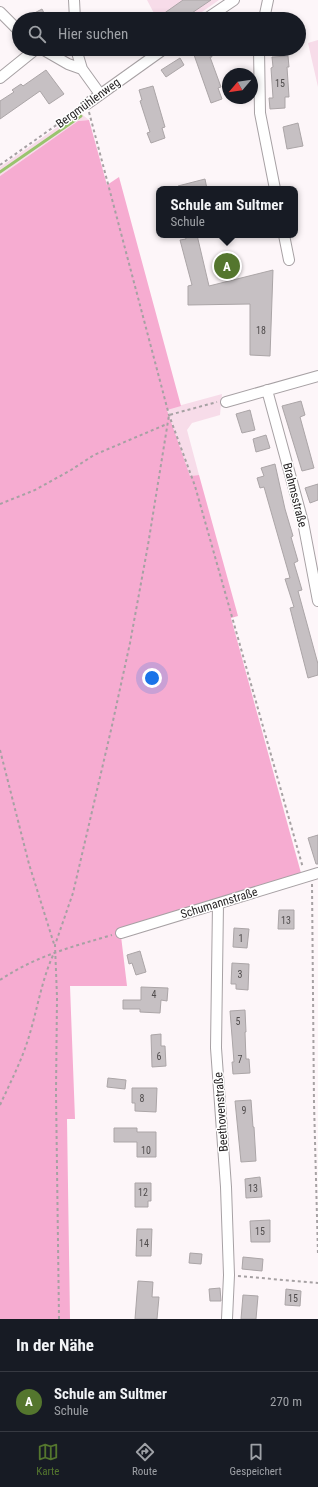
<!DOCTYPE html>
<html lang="de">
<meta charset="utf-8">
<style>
body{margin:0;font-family:"Roboto Condensed",sans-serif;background:#20242c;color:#f1f3f6}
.compass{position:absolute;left:222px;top:68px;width:36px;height:36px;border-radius:50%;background:#171b24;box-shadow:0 2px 6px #0003;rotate:241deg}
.you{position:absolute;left:152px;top:678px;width:14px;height:14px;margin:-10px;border:3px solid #fff;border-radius:50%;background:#1a73e8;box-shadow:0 0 0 6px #1a73e833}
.badge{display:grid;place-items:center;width:26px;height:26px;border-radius:50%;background:#54762e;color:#fff;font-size:13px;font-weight:700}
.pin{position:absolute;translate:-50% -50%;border:2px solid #fff;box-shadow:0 1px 4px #0006}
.popup{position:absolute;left:156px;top:186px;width:142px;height:52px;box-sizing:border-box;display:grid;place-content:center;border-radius:8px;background:#171b24;filter:drop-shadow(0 1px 3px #0005);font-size:13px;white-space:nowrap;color:#9ea1a6}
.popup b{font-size:15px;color:#f1f3f6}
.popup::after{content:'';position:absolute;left:50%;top:100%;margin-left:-8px;border:8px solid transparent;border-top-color:#171b24}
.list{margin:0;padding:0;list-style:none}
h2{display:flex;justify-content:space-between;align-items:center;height:52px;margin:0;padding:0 16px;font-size:17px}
h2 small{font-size:13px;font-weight:400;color:#9ea1a6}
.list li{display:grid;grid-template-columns:26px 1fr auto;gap:12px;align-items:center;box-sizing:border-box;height:60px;padding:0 16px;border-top:1px solid #363941}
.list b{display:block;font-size:15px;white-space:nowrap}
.list p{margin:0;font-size:13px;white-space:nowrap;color:#9ea1a6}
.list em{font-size:13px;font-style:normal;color:#9ea1a6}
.icon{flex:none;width:22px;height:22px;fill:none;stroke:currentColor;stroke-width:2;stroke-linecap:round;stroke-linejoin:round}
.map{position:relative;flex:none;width:318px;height:1319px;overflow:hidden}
.search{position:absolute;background:#171b24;box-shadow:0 2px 6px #0003;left:12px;right:12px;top:12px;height:44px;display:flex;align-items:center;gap:10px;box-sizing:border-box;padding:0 14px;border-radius:22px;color:#9ea1a6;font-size:15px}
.sheet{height:112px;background:#171b24}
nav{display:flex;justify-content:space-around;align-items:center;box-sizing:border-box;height:56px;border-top:1px solid #363941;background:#171b24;font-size:11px;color:#9ea1a6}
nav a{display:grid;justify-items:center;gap:2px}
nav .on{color:#54762e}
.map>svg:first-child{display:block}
</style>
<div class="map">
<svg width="318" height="1319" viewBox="0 0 318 1319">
<rect width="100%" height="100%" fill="#fdf6f9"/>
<path fill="#f7dce9" d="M 147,0 L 219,0 L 192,19 L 157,19 Z
M 318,40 L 318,87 L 308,43 Z
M 79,112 L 89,120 L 78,121 L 0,176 L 0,167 Z
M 222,394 L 220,415 L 192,423 L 187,430 L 199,475 L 190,476 L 167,409 Z"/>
<path fill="#f6acd1" d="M 89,120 L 107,185 L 119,177 L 181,406 L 167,410 L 190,476 L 199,475 L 238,616 L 231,618 L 301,873 L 187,908 L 190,918 L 121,936 L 127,986 L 70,986 L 75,1119 L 67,1119 L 70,1319 L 0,1319 L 0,176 L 78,121 Z"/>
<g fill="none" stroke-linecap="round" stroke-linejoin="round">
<path stroke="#99c46e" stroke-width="3" d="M 0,172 L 81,116"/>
</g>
<path fill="#c6c0c3" stroke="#aba5a7" d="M 183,0 L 211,0 L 183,19 L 156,19 Z
M 42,9 L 47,19 L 23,19 Z
M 202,49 L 209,49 L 212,57 L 210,57 L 221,87 L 218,88 L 222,99 L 211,103 L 193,52 Z
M 288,56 L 289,67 L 287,67 L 289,97 L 285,97 L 285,108 L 270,109 L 269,98 L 273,98 L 271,68 L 273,67 L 272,57 Z
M 180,58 L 184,65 L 166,77 L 161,70 Z
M 46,70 L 64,94 L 49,104 L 40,91 L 0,119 L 0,101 L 14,92 L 12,90 L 21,84 L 23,86 Z
M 153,86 L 165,127 L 162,128 L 165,138 L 151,143 L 147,133 L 150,132 L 140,101 L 142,100 L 139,90 Z
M 298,123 L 303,146 L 287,149 L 283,127 Z
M 205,179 L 207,189 L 179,189 L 178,186 Z
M 185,235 L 197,235 L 209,286 L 273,270 L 270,356 L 250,355 L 250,304 L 188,305 L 188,286 L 192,285 L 180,240 L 186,239 Z
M 301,401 L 305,415 L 300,417 L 314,468 L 302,471 L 282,406 Z
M 250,410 L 255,430 L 242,433 L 236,414 Z
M 266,435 L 270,448 L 256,452 L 253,439 Z
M 275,464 L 285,509 L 293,536 L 291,537 L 298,561 L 294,563 L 302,590 L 298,591 L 318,664 L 318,675 L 308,678 L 290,608 L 294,607 L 285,579 L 290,578 L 264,487 L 260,488 L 257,478 L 264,476 L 261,468 Z
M 318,484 L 318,500 L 310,503 L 305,488 Z
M 318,835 L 318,864 L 316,864 L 308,838 Z
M 279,910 L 294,910 L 294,929 L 278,929 Z
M 234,928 L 249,929 L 247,948 L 233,947 Z
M 140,951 L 146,972 L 136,975 L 132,963 L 129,964 L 127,955 Z
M 232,963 L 249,964 L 248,990 L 236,989 L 236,984 L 231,984 Z
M 141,987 L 168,988 L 167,1001 L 161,1000 L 160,1013 L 140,1012 L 140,1009 L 123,1009 L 123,1000 L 141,1000 Z
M 245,1010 L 246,1032 L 245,1032 L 246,1059 L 249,1059 L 250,1073 L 233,1074 L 232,1062 L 234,1062 L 230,1011 Z
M 161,1034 L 161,1046 L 165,1046 L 166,1066 L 152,1067 L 151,1035 Z
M 108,1078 L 126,1080 L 125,1089 L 107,1087 Z
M 132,1088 L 157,1088 L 156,1112 L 135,1111 L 135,1103 L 132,1103 Z
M 251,1100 L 253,1127 L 254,1127 L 256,1161 L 241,1162 L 235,1101 Z
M 114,1128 L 137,1128 L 137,1132 L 156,1132 L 156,1157 L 137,1157 L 137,1142 L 114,1142 Z
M 260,1177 L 262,1197 L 246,1198 L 245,1179 Z
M 135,1183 L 151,1183 L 151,1201 L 148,1201 L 148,1207 L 135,1207 Z
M 270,1220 L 270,1242 L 251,1242 L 250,1221 Z
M 137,1229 L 152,1229 L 151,1256 L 136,1256 Z
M 190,1253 L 202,1254 L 201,1264 L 189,1263 Z
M 243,1257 L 263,1259 L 262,1271 L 242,1269 Z
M 138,1281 L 153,1282 L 152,1297 L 159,1297 L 157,1319 L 135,1319 Z
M 220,1288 L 221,1301 L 210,1301 L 209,1289 Z
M 286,1289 L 301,1291 L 300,1306 L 285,1305 Z
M 243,1295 L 258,1296 L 256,1319 L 241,1319 Z"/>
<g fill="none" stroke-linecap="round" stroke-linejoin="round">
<defs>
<path id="minor" d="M 74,0 L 75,19
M 0,12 L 19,31
M 206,19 L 234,0
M 264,19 L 268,0
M 42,49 L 68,64 L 82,69 L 100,94
M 76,49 L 82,69
M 259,49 L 260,113 L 275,189
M 0,78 L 36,49
M 87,104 L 164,49
M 284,235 L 289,260
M 267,390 L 303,522 L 318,601
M 226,402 L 318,376
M 218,904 L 216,1048 L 226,1187 L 229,1275 L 227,1319
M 121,933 L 318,873"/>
</defs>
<use href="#minor" stroke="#a7a1a4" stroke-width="12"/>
<path stroke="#a6a1a3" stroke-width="2" stroke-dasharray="3 3" stroke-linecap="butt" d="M 89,112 L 169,415 L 195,486 L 303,868
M 0,165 L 79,109
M 0,504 L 35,490 L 71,470 L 94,455 L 167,424
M 0,750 L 29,864 L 54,944
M 312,884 L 314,1103 L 318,1255
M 0,980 C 36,956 71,947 112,935
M 0,1105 C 11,1081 23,1058 30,1033 C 38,1006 42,979 54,953
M 238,1276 L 318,1283
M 59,1319 L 56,1092 L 57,997 L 55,945 L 73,893 L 111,730 L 130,643 L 148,545 L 169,415 L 217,402"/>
<use href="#minor" stroke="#fff" stroke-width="10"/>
</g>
<g text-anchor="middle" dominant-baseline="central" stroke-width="3" stroke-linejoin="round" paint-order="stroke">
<g font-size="10" fill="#504c4d">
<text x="280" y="83">15</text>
<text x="261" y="330">18</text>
<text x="286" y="920">13</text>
<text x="241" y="938">1</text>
<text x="240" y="974">3</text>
<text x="154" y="994">4</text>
<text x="238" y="1021">5</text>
<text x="159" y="1056">6</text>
<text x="240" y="1059">7</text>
<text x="142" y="1098">8</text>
<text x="244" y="1110">9</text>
<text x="146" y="1150">10</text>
<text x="253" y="1188">13</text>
<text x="143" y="1192">12</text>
<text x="260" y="1231">15</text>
<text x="144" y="1243">14</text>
<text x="293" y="1298">15</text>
</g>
<g font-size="12" fill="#282526" stroke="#fff">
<text transform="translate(88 103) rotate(-36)">Bergmühlenweg</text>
<text transform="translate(295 495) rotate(76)">Brahmsstraße</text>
<text transform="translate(219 903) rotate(-17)">Schumannstraße</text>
<text transform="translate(221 1112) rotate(-94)">Beethovenstraße</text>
</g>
</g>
</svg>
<svg class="compass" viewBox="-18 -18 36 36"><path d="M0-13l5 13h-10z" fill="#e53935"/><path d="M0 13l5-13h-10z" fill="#9ea1a6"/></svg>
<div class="you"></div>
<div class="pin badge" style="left:227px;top:266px">A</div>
<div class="popup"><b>Schule am Sultmer</b>Schule</div>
<div class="search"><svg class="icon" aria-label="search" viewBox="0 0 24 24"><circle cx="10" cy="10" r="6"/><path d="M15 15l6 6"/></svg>Hier suchen</div>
</div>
<section class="sheet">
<h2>In der Nähe<small></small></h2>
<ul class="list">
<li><span class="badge">A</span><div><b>Schule am Sultmer</b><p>Schule</p></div><em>270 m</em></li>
</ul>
</section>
<nav>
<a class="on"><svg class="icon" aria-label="map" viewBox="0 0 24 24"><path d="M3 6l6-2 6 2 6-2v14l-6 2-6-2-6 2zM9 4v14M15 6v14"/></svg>Karte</a>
<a><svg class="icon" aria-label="directions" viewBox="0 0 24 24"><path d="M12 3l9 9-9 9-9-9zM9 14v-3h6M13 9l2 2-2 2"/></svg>Route</a>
<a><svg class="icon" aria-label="saved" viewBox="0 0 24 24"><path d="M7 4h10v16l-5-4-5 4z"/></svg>Gespeichert</a>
</nav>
